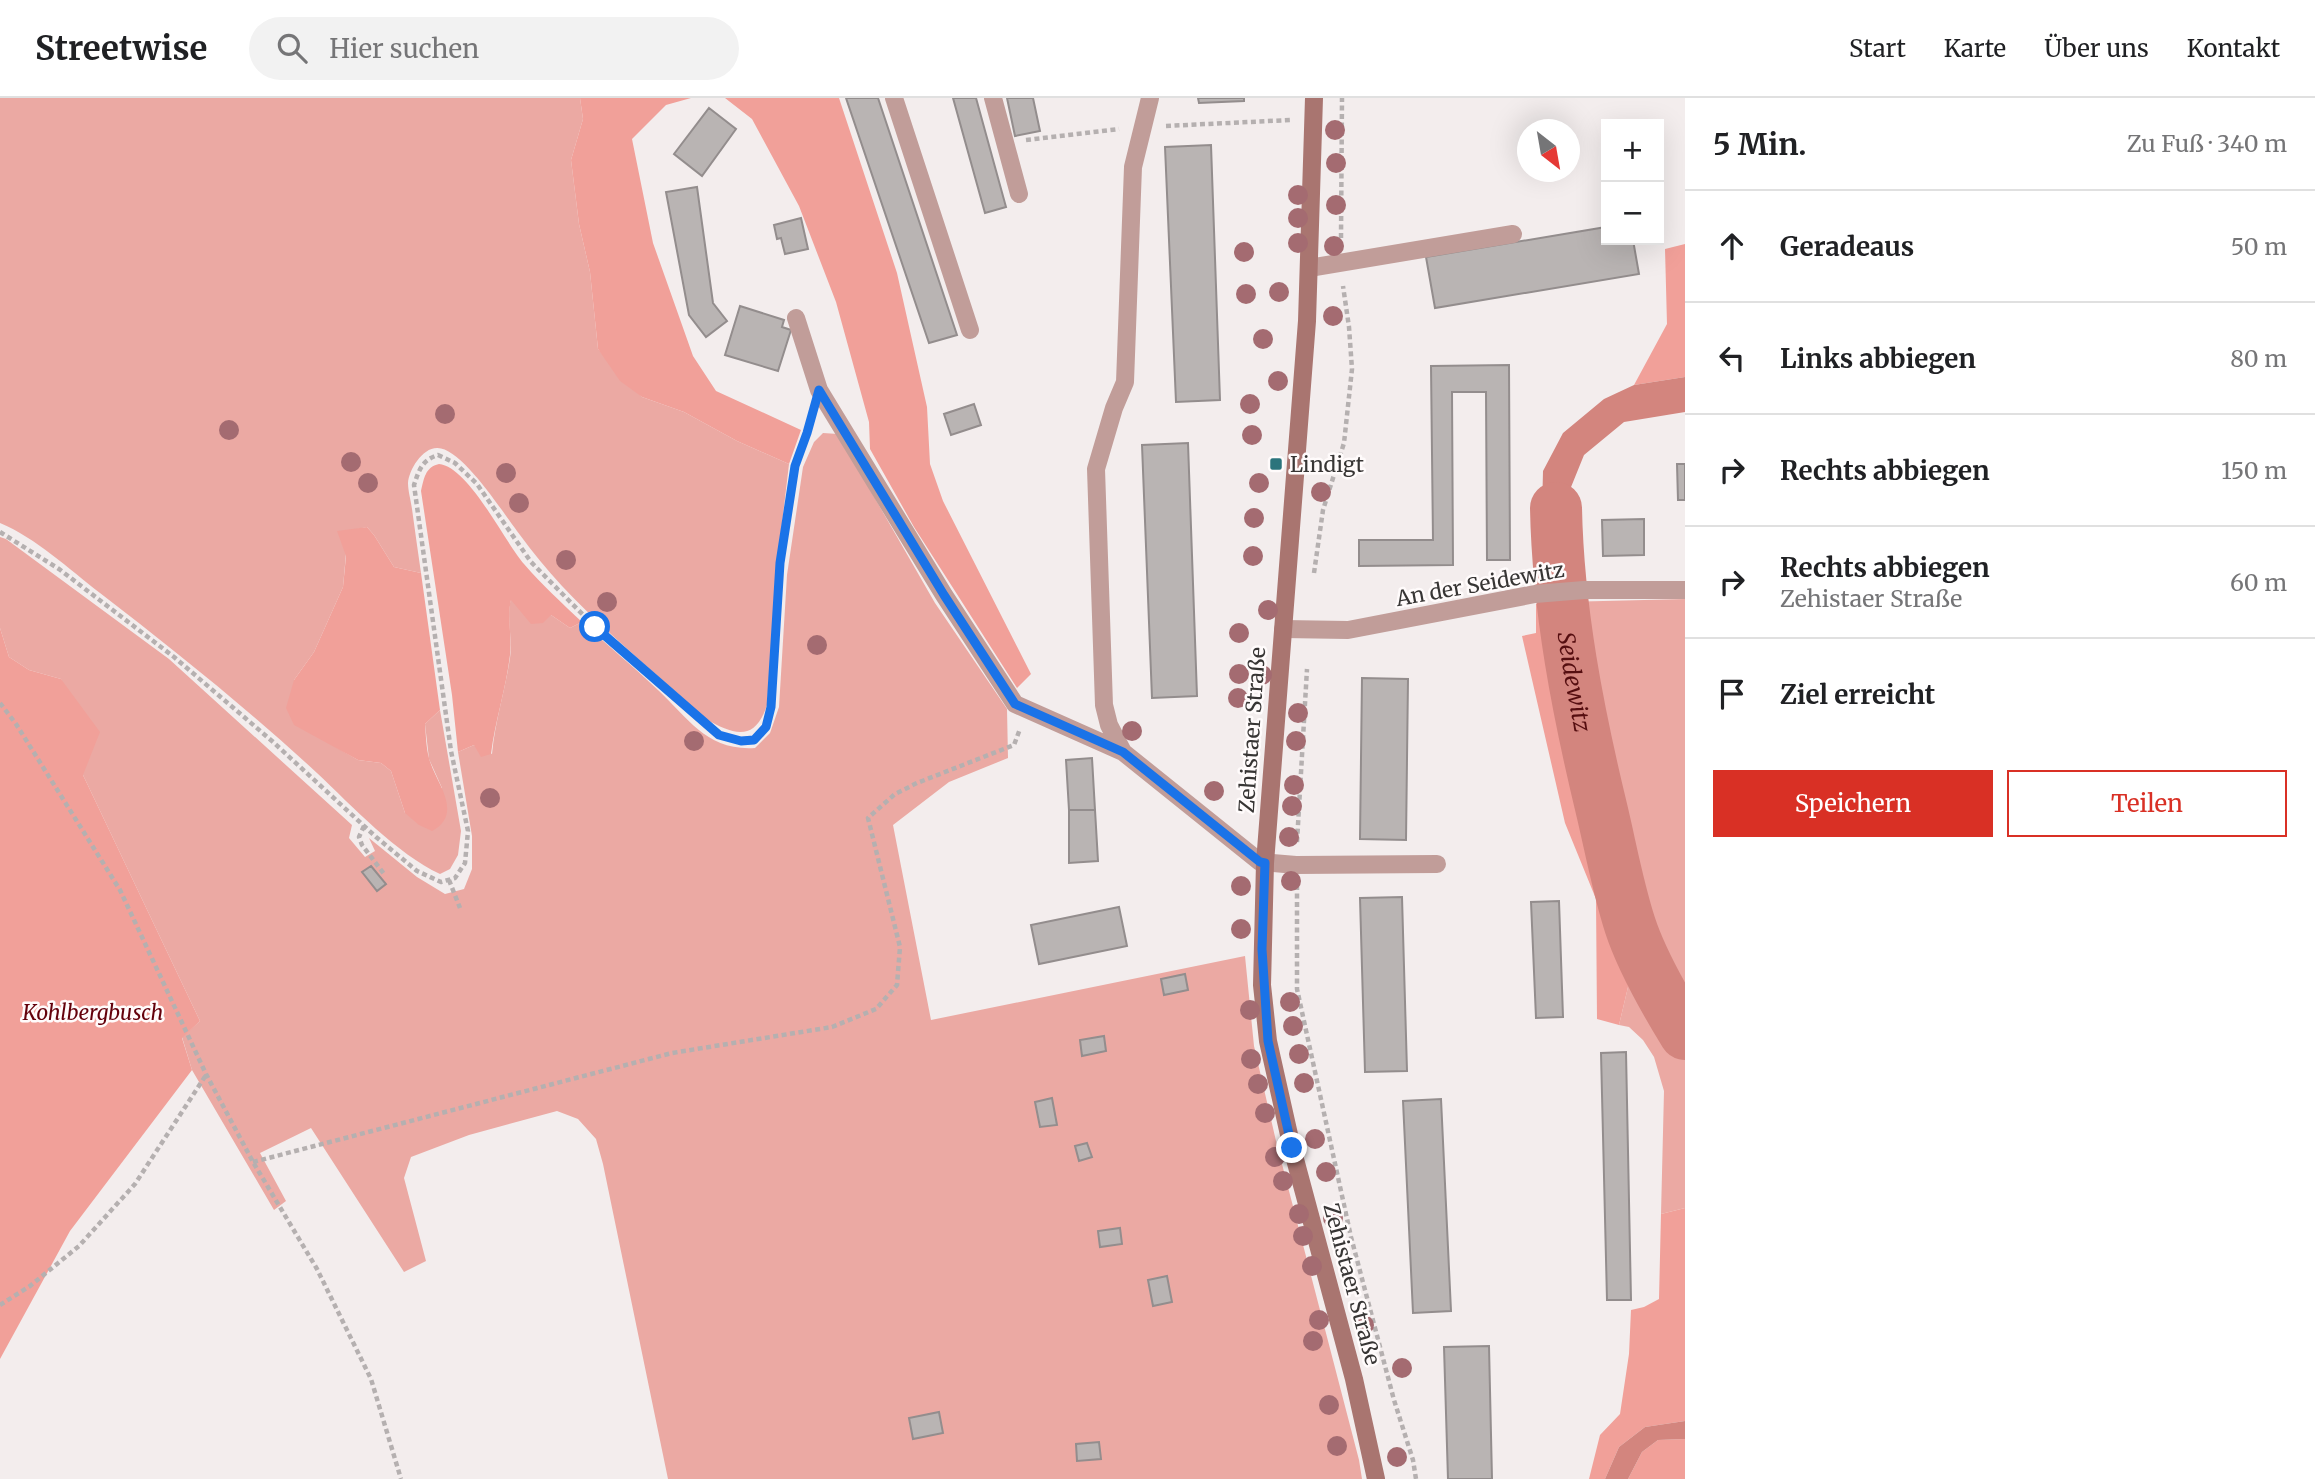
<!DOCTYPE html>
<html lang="de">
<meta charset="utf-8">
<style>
body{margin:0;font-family:Merriweather,serif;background:#f2f2f2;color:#202124}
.controls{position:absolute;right:21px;top:21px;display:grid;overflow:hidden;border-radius:0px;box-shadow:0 7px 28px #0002}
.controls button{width:63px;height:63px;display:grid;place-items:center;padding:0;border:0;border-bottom:2px solid #e0e0e0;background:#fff;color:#202124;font:35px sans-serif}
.compass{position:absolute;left:1517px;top:21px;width:63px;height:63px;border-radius:50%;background:#fff;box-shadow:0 7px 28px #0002;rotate:149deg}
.stop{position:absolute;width:21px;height:21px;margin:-16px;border:5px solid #1a73e8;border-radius:50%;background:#fff}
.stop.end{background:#1a73e8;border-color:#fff;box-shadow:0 2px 7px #0008}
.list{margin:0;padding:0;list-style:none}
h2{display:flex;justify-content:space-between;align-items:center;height:91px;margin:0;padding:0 28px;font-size:30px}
h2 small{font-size:23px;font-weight:400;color:#757577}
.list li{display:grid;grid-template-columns:46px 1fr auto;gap:21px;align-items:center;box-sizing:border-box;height:112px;padding:0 28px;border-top:2px solid #e0e0e0}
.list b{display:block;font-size:26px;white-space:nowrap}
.list p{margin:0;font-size:23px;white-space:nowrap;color:#757577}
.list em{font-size:23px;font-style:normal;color:#757577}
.actions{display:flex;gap:14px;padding:21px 28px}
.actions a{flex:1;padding:16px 0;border:2px solid #d93025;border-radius:0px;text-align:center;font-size:24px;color:#d93025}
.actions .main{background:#d93025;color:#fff}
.icon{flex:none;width:38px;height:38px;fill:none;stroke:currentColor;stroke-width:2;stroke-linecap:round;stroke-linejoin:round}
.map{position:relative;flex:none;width:1685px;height:1381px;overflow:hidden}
header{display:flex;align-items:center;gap:42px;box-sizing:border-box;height:98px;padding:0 35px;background:#fff;border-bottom:2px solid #e0e0e0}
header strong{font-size:33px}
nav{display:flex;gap:38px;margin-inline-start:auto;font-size:24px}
.search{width:490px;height:63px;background:#f2f2f2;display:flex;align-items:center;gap:18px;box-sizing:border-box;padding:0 24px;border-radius:38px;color:#757577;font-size:26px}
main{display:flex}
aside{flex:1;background:#fff}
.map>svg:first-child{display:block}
</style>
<header>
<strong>Streetwise</strong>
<div class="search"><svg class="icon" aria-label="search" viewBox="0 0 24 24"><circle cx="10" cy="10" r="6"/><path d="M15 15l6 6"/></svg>Hier suchen</div>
<nav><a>Start</a><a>Karte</a><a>Über uns</a><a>Kontakt</a></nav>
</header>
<main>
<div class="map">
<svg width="1685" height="1381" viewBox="0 0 1685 1381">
<rect width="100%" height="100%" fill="#f3eded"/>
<path fill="#eba9a3" d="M 0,0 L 580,0 L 583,21 L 571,62 L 579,126 L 590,174 L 598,251 L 642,299 L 684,314 L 737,343 L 789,366 L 777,468 L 767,607 C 755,644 734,637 706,621 C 642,562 571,508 520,437 C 505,418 462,349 437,350 C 422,350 409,372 408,385 C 408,393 411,403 412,411 C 415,433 418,454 421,475 L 394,469 L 374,437 L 367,429 L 348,433 L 343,489 L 314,554 L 294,582 L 334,648 L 358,662 L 381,665 L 391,673 L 405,715 L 442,690 L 429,661 L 425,626 L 440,612 L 461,733 L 458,757 L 450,771 L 440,776 C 397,756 352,708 317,675 C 248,611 174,552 100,495 C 69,471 36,440 0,425 Z
M 823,335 L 838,336 L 935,505 L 1007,611 L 1008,660 L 949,684 L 893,727 L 931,922 L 1245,858 L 1254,948 L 1276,1043 L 1359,1362 L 1362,1381 L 668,1381 L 603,1066 L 596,1041 L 578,1021 L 557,1013 L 469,1037 L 411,1059 L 404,1080 L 426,1163 L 404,1174 L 311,1030 L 260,1055 L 286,1103 L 274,1112 L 192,972 L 182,939 L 200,923 L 83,677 L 61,581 L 29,572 L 9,559 L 0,530 L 0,439 L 6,441 L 169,561 L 352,727 L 349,740 L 365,759 L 375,753 L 369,740 L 417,779 L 445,796 L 464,791 L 472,771 L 472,738 L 458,654 L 474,647 L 492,656 C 495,623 505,593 510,560 C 513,541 506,519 511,501 L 551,517 L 570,530 L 582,524 C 607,547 633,568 658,592 C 689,621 707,653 755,650 L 770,635 L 779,609 L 787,477 L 803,369 L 814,344 Z
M 1685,501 L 1685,936 L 1668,907 L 1631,828 L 1582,629 L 1563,504 Z
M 1644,881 L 1685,963 L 1685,1110 L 1661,1116 L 1664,993 L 1654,959 L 1643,942 L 1629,929 L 1619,927 L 1628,889 Z"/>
<path fill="#f1a099" d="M 580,0 L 691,0 L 666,7 L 632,41 L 653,145 L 693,258 L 716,293 L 801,332 L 789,366 L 737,343 L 684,314 L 642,299 L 620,283 L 598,251 L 590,174 L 579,126 L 571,62 L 583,21 Z
M 725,0 L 839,0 L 897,175 L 927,309 L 930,366 L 943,403 L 1031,576 L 1017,590 L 914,429 L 870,351 L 869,324 L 836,204 L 799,108 L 752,21 Z
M 1685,146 L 1685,279 L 1634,287 L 1667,226 L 1665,151 Z
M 439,366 C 469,369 504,443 524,466 C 542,487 562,505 582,524 L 570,530 L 551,517 L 543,525 L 531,526 L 511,502 C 507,517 512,539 510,557 C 506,591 495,623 491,656 L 481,659 L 474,647 L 458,654 L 452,597 L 421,393 C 424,381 425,369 439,366 Z
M 367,429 L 374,437 L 394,469 L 421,475 L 440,612 L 425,626 C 426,637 426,649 429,660 C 435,684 465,715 432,733 L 419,727 L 405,715 L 391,673 L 381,665 L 358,662 L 294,627 L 286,610 L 294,582 L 314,554 L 343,489 L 346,458 L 337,433 Z
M 1546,505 L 1591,739 L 1616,815 L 1644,881 L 1628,889 L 1619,927 L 1597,921 L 1596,801 L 1565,725 L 1522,538 L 1536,535 L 1536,506 Z
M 0,530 L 9,559 L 29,572 L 61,581 L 100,634 L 83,677 L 200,923 L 182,940 L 192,972 L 70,1133 L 0,1261 Z
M 1685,1110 L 1685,1323 L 1645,1329 L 1619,1349 L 1605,1381 L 1589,1381 L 1600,1337 L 1620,1316 L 1629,1256 L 1631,1212 L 1644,1209 L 1659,1201 L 1661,1116 Z
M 1685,1341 L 1685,1381 L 1628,1381 L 1642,1354 L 1658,1342 Z"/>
<path fill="#d3857e" d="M 1685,279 L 1685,314 L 1624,324 L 1584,357 L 1567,399 L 1583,480 L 1543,484 L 1541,455 L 1543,373 L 1563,335 L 1604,301 L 1634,287 Z
M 1563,504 L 1582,629 L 1631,828 L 1668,907 L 1685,936 L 1685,963 L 1653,903 L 1616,815 L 1591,739 L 1546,505 Z
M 1685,1323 L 1685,1341 L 1658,1342 L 1642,1354 L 1628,1381 L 1605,1381 L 1619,1349 L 1645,1329 Z"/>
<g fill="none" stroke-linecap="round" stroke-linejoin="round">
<path stroke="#d3857e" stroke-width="52" id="s1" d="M 1556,410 C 1558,512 1578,614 1602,713 C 1611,751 1618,790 1630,827 C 1641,861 1666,905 1685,936"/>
</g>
<path fill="#b9b4b3" stroke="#938d8d" stroke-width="2" d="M 846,0 L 878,0 L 957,237 L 929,245 Z
M 953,0 L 976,0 L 1006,109 L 985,115 Z
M 1007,0 L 1033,0 L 1040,33 L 1015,38 Z
M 1198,0 L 1244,0 L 1244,3 L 1199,5 Z
M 709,10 L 736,31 L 702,78 L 674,56 Z
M 1211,47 L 1220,302 L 1176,304 L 1165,49 Z
M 697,89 L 713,205 L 727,223 L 706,239 L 689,217 L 666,94 Z
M 801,120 L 808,151 L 785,156 L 781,140 L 777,141 L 774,127 Z
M 1606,129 L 1606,142 L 1633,142 L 1639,176 L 1435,210 L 1426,159 Z
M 740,208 L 784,222 L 782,229 L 791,232 L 778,273 L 725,257 Z
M 1509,267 L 1510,462 L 1487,462 L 1486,294 L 1452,294 L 1453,467 L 1359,468 L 1359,442 L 1433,442 L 1431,268 Z
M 974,306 L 981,327 L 951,337 L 944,316 Z
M 1188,345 L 1197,598 L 1152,600 L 1142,347 Z
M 1677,366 L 1685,366 L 1685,402 L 1678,402 Z
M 1644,421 L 1644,457 L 1603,458 L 1602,422 Z
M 1362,580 L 1408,581 L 1406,742 L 1360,741 Z
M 1092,660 L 1095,712 L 1069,712 L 1066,662 Z
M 1069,712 L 1095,712 L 1098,763 L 1069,765 Z
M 371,768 L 386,786 L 377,793 L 362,774 Z
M 1402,799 L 1407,973 L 1365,974 L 1360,800 Z
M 1559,803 L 1563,919 L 1536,920 L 1531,804 Z
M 1119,809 L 1127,848 L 1039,866 L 1031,827 Z
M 1185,876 L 1188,892 L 1164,897 L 1161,881 Z
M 1104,938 L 1106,953 L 1082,958 L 1080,942 Z
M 1626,954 L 1631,1202 L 1607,1202 L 1601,955 Z
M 1052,1000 L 1057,1027 L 1040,1029 L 1035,1004 Z
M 1441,1001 L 1451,1213 L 1413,1215 L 1403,1003 Z
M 1087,1045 L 1092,1059 L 1079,1063 L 1075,1048 Z
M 1120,1130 L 1122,1146 L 1100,1149 L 1098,1133 Z
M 1167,1178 L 1172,1204 L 1153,1208 L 1148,1182 Z
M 1489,1248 L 1492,1381 L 1448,1381 L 1444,1249 Z
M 939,1314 L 943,1335 L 913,1341 L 909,1320 Z
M 1099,1344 L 1101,1361 L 1077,1363 L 1076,1346 Z"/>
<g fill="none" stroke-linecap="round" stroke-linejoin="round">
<path stroke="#b5b0b0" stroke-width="4.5" stroke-dasharray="5 3.5" stroke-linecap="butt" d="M 1166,28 L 1290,22
M 1026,42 L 1119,31
M 1341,140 L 1342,0
M 0,434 L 59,471 L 174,559 L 272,643 L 376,739 L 417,773 L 441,784 L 455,780 L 465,765 L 468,733 L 451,653 L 414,387 C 419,372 422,362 438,357 L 455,365 L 477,386 L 531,464 L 595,529 L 719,637 L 741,643 L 754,642 L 766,629 L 771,609 L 780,465 L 795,368 L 810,324
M 1314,475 L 1323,412 L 1344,345 L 1352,271 L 1349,229 L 1343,188
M 0,605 L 16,626 L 120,792 L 206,976 L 253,1064 L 317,1171 L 371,1281 L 401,1381
M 364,728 L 359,739 L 362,747 L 384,776
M 1297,744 L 1307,571
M 449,782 L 460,810
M 1297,787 L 1297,891 L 1351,1139 L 1394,1302 L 1413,1362 L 1416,1381
M 253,1064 L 672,955 L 832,929 L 876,911 L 897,887 L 900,849 L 868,720 L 895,696 L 917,685 L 1014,647 L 1020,631
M 0,1207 L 30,1188 L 79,1148 L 135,1086 L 206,977"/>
<path stroke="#c19d99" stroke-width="18" d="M 894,0 L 970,232
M 993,0 L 1019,96
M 1309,170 L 1513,136
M 796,220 L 819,292 L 944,497 L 1015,606 L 1123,654 L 1260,764 L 1296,767 L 1437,766
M 1123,654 L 1109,627 L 1104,607 L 1096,371 L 1114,310 L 1125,284 L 1133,69 L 1150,0"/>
<path stroke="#c19d99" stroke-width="18" d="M 1283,531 L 1348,532 L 1535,496 L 1584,492 L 1685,492"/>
<path stroke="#a97570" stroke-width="18" d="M 1314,0 L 1307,223 L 1265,765 L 1262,887 L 1268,943 L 1292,1050 L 1354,1281 L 1376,1381"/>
</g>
<g fill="#a46b71">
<circle cx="1335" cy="32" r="10"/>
<circle cx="1336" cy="65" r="10"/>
<circle cx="1298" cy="97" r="10"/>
<circle cx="1336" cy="107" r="10"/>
<circle cx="1298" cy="120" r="10"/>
<circle cx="1298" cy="145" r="10"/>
<circle cx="1334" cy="148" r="10"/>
<circle cx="1244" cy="154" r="10"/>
<circle cx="1279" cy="194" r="10"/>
<circle cx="1246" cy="196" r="10"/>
<circle cx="1333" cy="218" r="10"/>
<circle cx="1263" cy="241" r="10"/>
<circle cx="1278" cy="283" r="10"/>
<circle cx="1250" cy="306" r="10"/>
<circle cx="445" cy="316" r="10"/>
<circle cx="229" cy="332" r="10"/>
<circle cx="1252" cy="337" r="10"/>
<circle cx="351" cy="364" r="10"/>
<circle cx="506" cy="375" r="10"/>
<circle cx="368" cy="385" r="10"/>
<circle cx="1259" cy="385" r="10"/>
<circle cx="1321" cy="394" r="10"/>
<circle cx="519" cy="405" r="10"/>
<circle cx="1254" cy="420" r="10"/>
<circle cx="1253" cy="458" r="10"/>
<circle cx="566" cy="462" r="10"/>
<circle cx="607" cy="504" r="10"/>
<circle cx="1268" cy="512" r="10"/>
<circle cx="1239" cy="535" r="10"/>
<circle cx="817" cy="547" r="10"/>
<circle cx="1239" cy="576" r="10"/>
<circle cx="1262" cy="577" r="10"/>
<circle cx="1238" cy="600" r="10"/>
<circle cx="1298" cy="615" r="10"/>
<circle cx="1132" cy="633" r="10"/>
<circle cx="694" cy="643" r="10"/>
<circle cx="1296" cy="643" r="10"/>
<circle cx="1294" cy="687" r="10"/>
<circle cx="1214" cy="693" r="10"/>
<circle cx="490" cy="700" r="10"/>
<circle cx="1292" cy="708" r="10"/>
<circle cx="1289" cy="739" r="10"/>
<circle cx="1291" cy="783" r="10"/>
<circle cx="1241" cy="788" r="10"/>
<circle cx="1241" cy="831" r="10"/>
<circle cx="1290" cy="904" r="10"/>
<circle cx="1250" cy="912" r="10"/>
<circle cx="1293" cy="928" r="10"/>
<circle cx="1299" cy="956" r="10"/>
<circle cx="1251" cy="961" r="10"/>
<circle cx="1304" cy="985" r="10"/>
<circle cx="1258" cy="986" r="10"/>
<circle cx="1265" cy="1015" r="10"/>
<circle cx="1315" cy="1041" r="10"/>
<circle cx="1275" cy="1059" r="10"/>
<circle cx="1326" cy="1074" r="10"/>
<circle cx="1283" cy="1083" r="10"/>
<circle cx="1299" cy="1116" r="10"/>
<circle cx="1333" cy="1120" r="10"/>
<circle cx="1303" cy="1138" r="10"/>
<circle cx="1312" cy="1168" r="10"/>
<circle cx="1319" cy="1222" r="10"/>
<circle cx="1364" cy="1227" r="10"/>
<circle cx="1313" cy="1243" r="10"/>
<circle cx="1402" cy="1270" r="10"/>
<circle cx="1329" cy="1307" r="10"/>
<circle cx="1337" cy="1348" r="10"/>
<circle cx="1397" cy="1359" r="10"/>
</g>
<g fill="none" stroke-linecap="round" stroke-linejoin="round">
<path stroke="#1a73e8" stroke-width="9" d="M 595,529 L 719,637 L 741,643 L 754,642 L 766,629 L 771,609 L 780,465 L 795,368 L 807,335 L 819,292 L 944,497 L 1015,606 L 1123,654 L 1260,764 L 1265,765 L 1262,851 L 1268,943 L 1292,1050"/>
</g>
<rect fill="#2b747c" stroke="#fffbfb" stroke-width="2.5" x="1269" y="359" width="14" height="14" rx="3.5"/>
<g text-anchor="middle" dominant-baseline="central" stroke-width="5" stroke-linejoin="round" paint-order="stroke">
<g font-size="21" fill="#373534" stroke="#fffbfb" text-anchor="start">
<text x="1290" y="366">Lindigt</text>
</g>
<g font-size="21" fill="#373534" stroke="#fffbfb">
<text transform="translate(1480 486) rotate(-10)">An der Seidewitz</text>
<text transform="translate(1252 632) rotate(-86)">Zehistaer Straße</text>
<text transform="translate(1352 1186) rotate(75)">Zehistaer Straße</text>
</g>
<g font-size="21" font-style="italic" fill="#64010b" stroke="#fffbfb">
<text x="93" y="914">Kohlbergbusch</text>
</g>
<g font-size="23" font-style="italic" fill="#550e10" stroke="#fffbfb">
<text stroke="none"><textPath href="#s1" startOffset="175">Seidewitz</textPath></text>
</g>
</g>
</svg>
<div class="controls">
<button>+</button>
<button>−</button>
</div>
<svg class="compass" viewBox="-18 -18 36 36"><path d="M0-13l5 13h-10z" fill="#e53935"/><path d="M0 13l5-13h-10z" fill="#757577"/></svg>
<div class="stop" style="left:595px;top:529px"></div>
<div class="stop end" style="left:1292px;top:1050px"></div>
</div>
<aside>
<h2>5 Min.<small>Zu Fuß · 340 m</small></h2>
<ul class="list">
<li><svg class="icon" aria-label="ahead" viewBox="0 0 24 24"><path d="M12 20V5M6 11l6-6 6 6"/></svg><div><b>Geradeaus</b></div><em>50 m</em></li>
<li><svg class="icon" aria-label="left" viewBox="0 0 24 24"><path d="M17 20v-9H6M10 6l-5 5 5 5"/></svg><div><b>Links abbiegen</b></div><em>80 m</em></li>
<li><svg class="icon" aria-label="right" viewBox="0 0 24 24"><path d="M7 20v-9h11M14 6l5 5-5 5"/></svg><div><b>Rechts abbiegen</b></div><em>150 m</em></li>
<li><svg class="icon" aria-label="right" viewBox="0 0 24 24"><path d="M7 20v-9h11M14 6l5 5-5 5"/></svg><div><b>Rechts abbiegen</b><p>Zehistaer Straße</p></div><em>60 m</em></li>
<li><svg class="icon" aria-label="arrive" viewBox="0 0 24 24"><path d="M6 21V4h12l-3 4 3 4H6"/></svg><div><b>Ziel erreicht</b></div></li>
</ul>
<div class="actions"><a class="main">Speichern</a><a>Teilen</a></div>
</aside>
</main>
